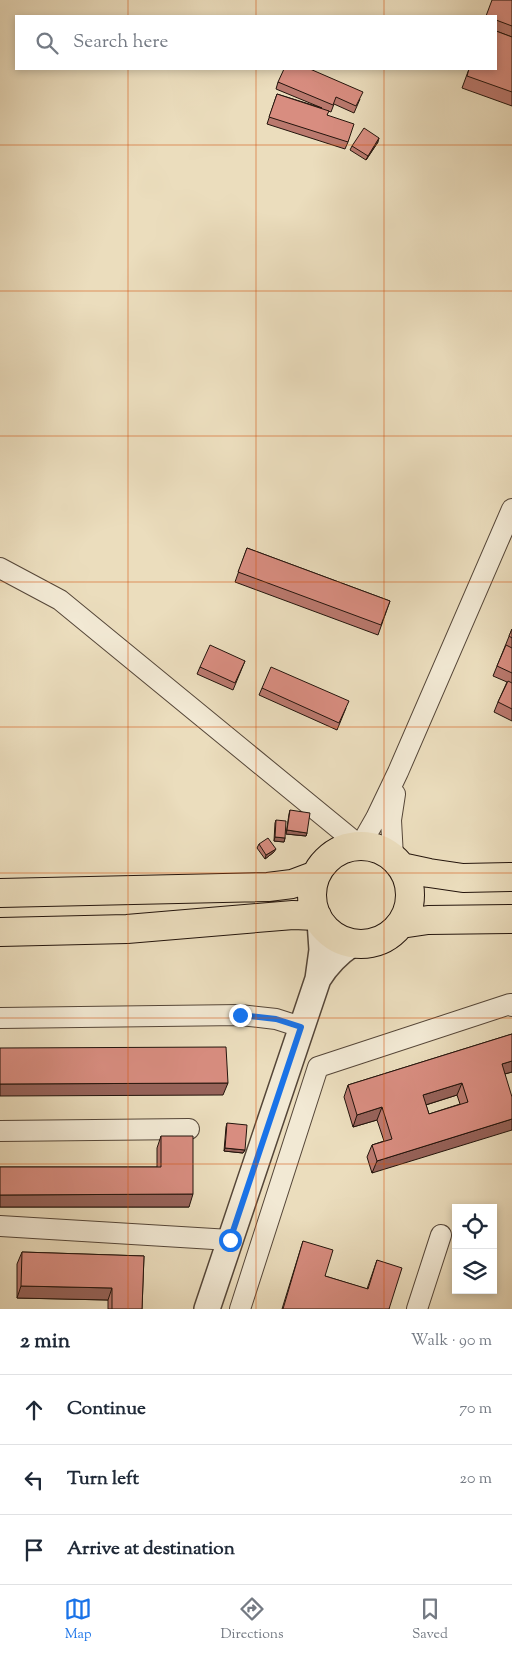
<!DOCTYPE html>
<meta charset="utf-8">
<style>
body{margin:0;font-family:"Sorts Mill Goudy",serif;background:#f6f6f7;color:#1f2937}
.controls{position:absolute;right:15px;bottom:15px;display:grid;overflow:hidden;border-radius:0px;box-shadow:0 2px 8px #0003}
.controls button{width:45px;height:45px;display:grid;place-items:center;padding:0;border:0;border-bottom:1px solid #e0e1e3;background:#fff;color:#1f2937;font:25px sans-serif}
.stop{position:absolute;width:15px;height:15px;margin:-11px;border:4px solid #1a73e8;border-radius:50%;background:#fff}
.stop.end{background:#1a73e8;border-color:#fff;box-shadow:0 1px 5px #0008}
.list{margin:0;padding:0;list-style:none}
h2{display:flex;justify-content:space-between;align-items:center;height:65px;margin:0;padding:0 20px;font-size:21px}
h2 small{font-size:16px;font-weight:400;color:#747a83}
.list li{display:grid;grid-template-columns:32px 1fr auto;gap:15px;align-items:center;box-sizing:border-box;height:70px;padding:0 20px;border-top:1px solid #e0e1e3}
.list b{display:block;font-size:19px;white-space:nowrap}
.list em{font-size:16px;font-style:normal;color:#747a83}
.icon{flex:none;width:28px;height:28px;fill:none;stroke:currentColor;stroke-width:2;stroke-linecap:round;stroke-linejoin:round}
.map{position:relative;flex:none;width:512px;height:1309px;overflow:hidden}
.search{position:absolute;background:#fff;box-shadow:0 2px 8px #0003;left:15px;right:15px;top:15px;height:55px;display:flex;align-items:center;gap:12px;box-sizing:border-box;padding:0 18px;border-radius:0px;color:#747a83;font-size:19px}
.sheet{height:275px;background:#fff}
nav{display:flex;justify-content:space-around;align-items:center;box-sizing:border-box;height:70px;border-top:1px solid #e0e1e3;background:#fff;font-size:14px;color:#747a83}
nav a{display:grid;justify-items:center;gap:2px}
nav .on{color:#1a73e8}
.map>svg:first-child{display:block}
</style>
<div class="map">
<svg width="512" height="1309" viewBox="0 0 512 1309">
<rect width="100%" height="100%" fill="#ebddbd"/>
<filter id="stains"><feTurbulence type="fractalNoise" baseFrequency=".004" numOctaves="4"/><feColorMatrix values="0 0 0 0 .2 0 0 0 0 .09 0 0 0 0 .02 0 0 0 .5 -.17"/></filter>
<radialGradient id="worn" r=".72"><stop offset=".6" stop-color="#630" stop-opacity="0"/><stop offset="1" stop-color="#630" stop-opacity=".3"/></radialGradient>
<g fill="none" stroke-linecap="round" stroke-linejoin="round">
<defs>
<path id="minor" d="M 0,568 L 60,600 L 360,846 L 376,818 L 398,772 L 512,509
M 393,857 L 391,820 L 395,794
M 0,1018 L 240,1015 L 276,1019 L 301,1027
M 0,1131 L 189,1129
M 0,1226 L 230,1240
M 240,1309 L 318,1067 L 510,1004 L 512,1006
M 417,1309 L 441,1235"/>
<path id="tertiary" d="M 318,979 C 327,964 338,953 353,943
M 207,1309 L 318,979 L 322,950 L 320,921"/>
<path id="trunk" d="M312 895a49 49 0 1 1 98 0a49 49 0 1 1-98 0Z
M 401,867 L 429,873 L 463,878 L 512,877
M 0,893 L 268,887 L 292,884 L 316,875
M 401,924 L 428,920 L 512,919
M 0,932 L 127,929 L 293,915 L 317,916"/>
</defs>
<use href="#minor" stroke="#554638" stroke-width="22"/>
<use href="#tertiary" stroke="#554638" stroke-width="28"/>
<use href="#trunk" stroke="#23140c" stroke-width="30"/>
<use href="#minor" stroke="#f2e9d4" stroke-width="20"/>
<use href="#tertiary" stroke="#f2e9d4" stroke-width="25"/>
<use href="#trunk" stroke="#ebddbd" stroke-width="28"/>
</g>
<path fill="#ba796e" stroke="#23140c" fill-rule="evenodd" d="M 512,0 L 512,37 L 496,31 L 496,16 Z
M 512,37 L 512,106 L 462,88 L 469,69 Z
M 278,82 L 360,99 L 354,113 L 334,104 L 331,112 L 328,111 L 327,115 L 348,142 L 345,149 L 267,124 L 277,94 L 322,108 L 276,89 Z
M 378,142 L 366,160 L 350,150 L 352,146 Z
M 247,548 L 390,601 L 378,635 L 235,582 Z
M 512,629 L 512,721 L 494,712 L 498,702 L 507,682 L 493,676 Z
M 245,661 L 233,690 L 197,674 L 200,667 Z
M 262,688 L 346,708 L 337,730 L 259,695 Z
M 290,810 L 307,833 L 306,836 L 286,834 L 289,814 Z
M 276,820 L 285,838 L 284,842 L 274,841 L 275,823 Z
M 259,844 L 274,852 L 265,859 L 257,848 Z
M 512,1034 L 512,1072 L 505,1074 L 372,1173 L 367,1157 L 372,1145 L 384,1141 L 377,1120 L 353,1127 L 344,1097 L 348,1085 ZM 457,1095 L 460,1104 L 429,1114 L 426,1105 Z
M 227,1123 L 245,1150 L 243,1153 L 224,1151 L 226,1127 Z
M 161,1136 L 189,1207 L 0,1207 L 0,1167 L 157,1167 L 157,1148 Z
M 303,1241 L 325,1276 L 367,1289 L 377,1260 L 389,1309 L 282,1309 Z
M 22,1252 L 144,1256 L 142,1309 L 108,1309 L 108,1300 L 17,1298 L 17,1264 Z"/>
<path fill="#97635a" stroke="#23140c" d="M 379,138 L 378,142 L 366,160 L 368,156 Z
M 287,830 L 307,833 L 306,836 L 286,834 Z
M 275,837 L 285,838 L 284,842 L 274,841 Z
M 276,849 L 274,852 L 265,859 L 266,855 Z
M 512,1061 L 512,1072 L 497,1076 L 502,1064 Z
M 228,1083 L 223,1095 L 0,1096 L 0,1084 Z
M 462,1083 L 457,1095 L 419,1107 L 423,1095 Z
M 382,1107 L 377,1120 L 353,1127 L 357,1115 Z
M 512,1119 L 512,1130 L 372,1173 L 377,1161 Z
M 225,1148 L 245,1150 L 243,1153 L 224,1151 Z
M 193,1194 L 189,1207 L 0,1207 L 0,1195 Z
M 21,1286 L 112,1288 L 108,1300 L 17,1298 Z"/>
<path fill="#d88d80" stroke="#23140c" fill-rule="evenodd" d="M 492,0 L 512,0 L 512,26 L 496,20 L 496,16 L 486,16 Z
M 496,31 L 512,37 L 512,92 L 467,76 L 469,69 L 496,69 Z
M 284,69 L 310,69 L 363,92 L 356,106 L 336,97 L 333,105 L 278,82 Z
M 277,94 L 329,111 L 327,115 L 354,124 L 348,142 L 269,117 Z
M 364,128 L 379,138 L 368,156 L 352,146 Z
M 247,548 L 390,601 L 381,625 L 238,572 Z
M 512,629 L 512,638 L 509,636 Z
M 210,645 L 245,661 L 235,683 L 200,667 Z
M 506,645 L 512,648 L 512,673 L 497,666 Z
M 271,667 L 349,701 L 339,723 L 262,688 Z
M 508,681 L 512,683 L 512,709 L 498,702 Z
M 290,810 L 310,813 L 307,833 L 287,830 Z
M 276,820 L 286,821 L 285,838 L 275,837 Z
M 268,838 L 276,849 L 266,855 L 259,844 Z
M 512,1034 L 512,1061 L 502,1064 L 512,1097 L 512,1119 L 377,1161 L 372,1145 L 392,1139 L 382,1107 L 357,1115 L 348,1085 ZM 462,1083 L 468,1102 L 429,1114 L 423,1095 Z
M 226,1047 L 228,1083 L 0,1084 L 0,1048 Z
M 227,1123 L 247,1125 L 245,1150 L 225,1148 Z
M 161,1136 L 193,1136 L 193,1194 L 0,1195 L 0,1167 L 161,1167 Z
M 303,1241 L 333,1250 L 325,1276 L 368,1289 L 377,1260 L 402,1268 L 389,1309 L 283,1309 Z
M 22,1252 L 144,1256 L 142,1309 L 112,1309 L 112,1288 L 21,1286 Z"/>
<g fill="none" stroke-linecap="round" stroke-linejoin="round">
<path stroke="#1a73e8" stroke-width="6" d="M 230,1240 L 301,1027 L 276,1019 L 240,1015"/>
</g>
<path fill="none" stroke="#d4520c" stroke-width="1" stroke-opacity="0.55" d="M 128,0 L 128,16M 256,0 L 256,16M 384,0 L 384,16M 128,69 L 128,1309M 256,69 L 256,1309M 384,69 L 384,1309M 0,145 L 512,145M 0,291 L 512,291M 0,436 L 512,436M 0,582 L 512,582M 0,727 L 512,727M 0,873 L 512,873M 0,1018 L 512,1018M 0,1164 L 512,1164"/>
<rect width="100%" height="100%" filter="url(#stains)"/>
<rect width="100%" height="100%" fill="url(#worn)"/>
</svg>
<div class="controls">
<button><svg class="icon" aria-label="locate" viewBox="0 0 24 24"><circle cx="12" cy="12" r="6"/><path d="M12 2v4M12 18v4M2 12h4M18 12h4"/></svg></button>
<button><svg class="icon" aria-label="layers" viewBox="0 0 24 24"><path d="M12 4l9 5-9 5-9-5zM3 14l9 5 9-5"/></svg></button>
</div>
<div class="stop" style="left:230px;top:1240px"></div>
<div class="stop end" style="left:240px;top:1015px"></div>
<div class="search"><svg class="icon" aria-label="search" viewBox="0 0 24 24"><circle cx="10" cy="10" r="6"/><path d="M15 15l6 6"/></svg>Search here</div>
</div>
<section class="sheet">
<h2>2 min<small>Walk · 90 m</small></h2>
<ul class="list">
<li><svg class="icon" aria-label="ahead" viewBox="0 0 24 24"><path d="M12 20V5M6 11l6-6 6 6"/></svg><div><b>Continue</b></div><em>70 m</em></li>
<li><svg class="icon" aria-label="left" viewBox="0 0 24 24"><path d="M17 20v-9H6M10 6l-5 5 5 5"/></svg><div><b>Turn left</b></div><em>20 m</em></li>
<li><svg class="icon" aria-label="arrive" viewBox="0 0 24 24"><path d="M6 21V4h12l-3 4 3 4H6"/></svg><div><b>Arrive at destination</b></div></li>
</ul>
</section>
<nav>
<a class="on"><svg class="icon" aria-label="map" viewBox="0 0 24 24"><path d="M3 6l6-2 6 2 6-2v14l-6 2-6-2-6 2zM9 4v14M15 6v14"/></svg>Map</a>
<a><svg class="icon" aria-label="directions" viewBox="0 0 24 24"><path d="M12 3l9 9-9 9-9-9zM9 14v-3h6M13 9l2 2-2 2"/></svg>Directions</a>
<a><svg class="icon" aria-label="saved" viewBox="0 0 24 24"><path d="M7 4h10v16l-5-4-5 4z"/></svg>Saved</a>
</nav>
